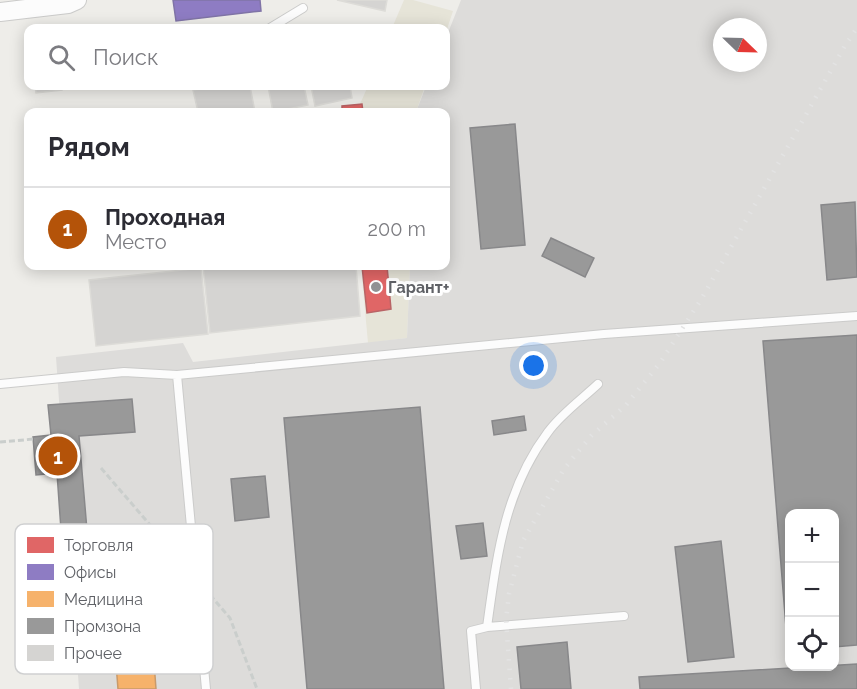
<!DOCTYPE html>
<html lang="ru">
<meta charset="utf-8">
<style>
body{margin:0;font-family:Raleway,sans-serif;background:#f7f7f7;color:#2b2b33}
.controls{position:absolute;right:18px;bottom:18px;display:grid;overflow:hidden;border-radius:12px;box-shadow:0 3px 15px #0003}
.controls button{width:54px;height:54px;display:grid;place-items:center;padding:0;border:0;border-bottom:2px solid #e1e1e2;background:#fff;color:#2b2b33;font:30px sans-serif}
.compass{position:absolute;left:713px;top:18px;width:54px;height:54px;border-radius:50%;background:#fff;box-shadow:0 3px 15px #0003;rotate:113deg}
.you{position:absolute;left:534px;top:366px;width:21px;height:21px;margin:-15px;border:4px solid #fff;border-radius:50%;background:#1a73e8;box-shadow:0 0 0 9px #1a73e833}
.badge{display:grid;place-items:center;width:39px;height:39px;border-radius:50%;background:#b45309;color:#fff;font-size:20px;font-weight:700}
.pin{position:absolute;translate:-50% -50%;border:3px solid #fff;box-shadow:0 2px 6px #0006}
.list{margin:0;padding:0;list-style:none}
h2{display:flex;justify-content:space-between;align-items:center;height:78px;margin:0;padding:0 24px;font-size:26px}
h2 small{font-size:20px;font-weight:400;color:#7c7c81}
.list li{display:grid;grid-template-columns:39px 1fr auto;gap:18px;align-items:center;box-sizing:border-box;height:84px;padding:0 24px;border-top:2px solid #e1e1e2}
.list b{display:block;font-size:22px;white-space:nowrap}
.list p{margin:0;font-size:20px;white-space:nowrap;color:#7c7c81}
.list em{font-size:20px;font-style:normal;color:#7c7c81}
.icon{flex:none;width:33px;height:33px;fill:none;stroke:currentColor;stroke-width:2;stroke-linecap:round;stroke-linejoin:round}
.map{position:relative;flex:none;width:857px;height:689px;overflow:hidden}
.search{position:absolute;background:#fff;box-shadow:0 3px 15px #0003;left:24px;top:24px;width:426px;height:66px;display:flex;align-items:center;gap:15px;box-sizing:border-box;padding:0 21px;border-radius:12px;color:#7c7c81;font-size:22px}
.panel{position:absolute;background:#fff;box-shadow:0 3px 15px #0003;left:24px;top:108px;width:426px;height:162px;border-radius:12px}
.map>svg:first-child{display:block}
</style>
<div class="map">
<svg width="857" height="689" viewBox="0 0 857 689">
<rect width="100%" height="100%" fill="#eeede9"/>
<path fill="#e6e4d8" d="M 404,0 L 413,0 L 453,11 L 446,32 L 446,28 L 392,28 Z
M 368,86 L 425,86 L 416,112 L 343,112 L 342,106 L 360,104 Z
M 361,266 L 410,266 L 407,338 L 368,343 Z"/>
<path fill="#dddcda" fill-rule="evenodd" d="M 461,0 L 857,0 L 857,689 L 79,689 L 56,357 L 183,343 L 193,362 L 407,338 L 410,266 L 446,266 L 446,112 L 416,112 L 426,86 L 446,86 L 446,38 ZM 722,27 L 758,27 L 758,63 L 722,63 ZM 790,514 L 834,514 L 834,666 L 790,666 Z"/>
<path fill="#e06666" stroke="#b96466" stroke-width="1.5" d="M 362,104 L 363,112 L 342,112 L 342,106 Z
M 362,266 L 387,266 L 391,309 L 367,313 Z"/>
<path fill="#8e7cc3" stroke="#8074a7" stroke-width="1.5" d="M 173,0 L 260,0 L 261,11 L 176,21 Z"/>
<path fill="#f6b26b" stroke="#c99a6a" stroke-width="1.5" d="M 152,635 L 156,689 L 118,689 L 114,638 Z"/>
<path fill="#999" stroke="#88888a" stroke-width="1.5" d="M 515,124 L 525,245 L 481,249 L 470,128 Z
M 855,202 L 857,277 L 827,280 L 821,205 Z
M 551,238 L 594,258 L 585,277 L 542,256 Z
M 857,335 L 857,645 L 834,647 L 834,514 L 790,514 L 790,651 L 788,652 L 763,341 Z
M 132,399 L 135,432 L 79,436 L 88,542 L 62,544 L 57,473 L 36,475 L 33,437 L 51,435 L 48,405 Z
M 420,407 L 444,689 L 307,689 L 284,418 Z
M 524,416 L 526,430 L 494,435 L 492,421 Z
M 265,476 L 269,517 L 235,521 L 231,479 Z
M 483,523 L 487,556 L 461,559 L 456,526 Z
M 721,541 L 734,657 L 688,662 L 675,547 Z
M 567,642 L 571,689 L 521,689 L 517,647 Z
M 857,664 L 857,689 L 640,689 L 639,677 Z"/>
<path fill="#d5d4d2" stroke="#dddcd8" stroke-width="1.5" d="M 337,0 L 387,0 L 385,11 Z
M 35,86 L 62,86 L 62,90 L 36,93 Z
M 218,86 L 250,86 L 255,112 L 198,112 L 193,90 Z
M 268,86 L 304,86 L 308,105 L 273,112 Z
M 311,86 L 350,86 L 352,98 L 315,106 Z
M 203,266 L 356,266 L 360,316 L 210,333 Z
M 201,268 L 208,334 L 96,346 L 89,280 Z"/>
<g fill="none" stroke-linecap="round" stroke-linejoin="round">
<defs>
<path id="service" d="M 270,28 L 303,8
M 177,375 L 206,689
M 0,384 L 124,372 L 177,375 L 604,334 L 857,316
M 487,627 C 497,556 504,491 548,432 C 561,414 582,399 598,384
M 476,689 L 471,631 L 487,627 L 624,616"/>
<path id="tertiary" d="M 0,12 L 68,4 L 77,0"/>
</defs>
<use href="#service" stroke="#cbcbca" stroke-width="10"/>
<use href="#tertiary" stroke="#cbcbca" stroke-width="20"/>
<path stroke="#cacecc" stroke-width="3" stroke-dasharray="6 3" stroke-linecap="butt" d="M 0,442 L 34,439
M 101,468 L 182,562
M 210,595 L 230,618 L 257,689"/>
<use href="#service" stroke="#fcfcfc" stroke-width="8"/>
<use href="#tertiary" stroke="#fcfcfc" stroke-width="18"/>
<path stroke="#e3e3e3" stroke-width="4.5" stroke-dasharray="1.5 8" stroke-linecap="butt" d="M 511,689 L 506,620 L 509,594 L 523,541 L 564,469 L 591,436 L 626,405 L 660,363 L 702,298 L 846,44 L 857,28"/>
</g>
<circle fill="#919294" stroke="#fff" stroke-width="2" cx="376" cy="287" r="6"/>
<g text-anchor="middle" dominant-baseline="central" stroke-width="6" stroke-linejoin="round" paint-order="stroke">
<g font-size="16" font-weight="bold" fill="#5f6166" stroke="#fff" text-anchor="start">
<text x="388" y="287">Гарант+</text>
</g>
</g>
<rect x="15" y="524" width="198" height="150" rx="9" fill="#fff" stroke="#cfd0d1" stroke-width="1.5"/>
<rect x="27" y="537" width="27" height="16" fill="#e06666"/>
<rect x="27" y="564" width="27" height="16" fill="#8e7cc3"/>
<rect x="27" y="591" width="27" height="16" fill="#f6b26b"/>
<rect x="27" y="618" width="27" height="16" fill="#999"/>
<rect x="27" y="645" width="27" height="16" fill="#d5d4d2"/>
<g font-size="16" fill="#5f6166">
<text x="64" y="551">Торговля</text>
<text x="64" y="578">Офисы</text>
<text x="64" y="605">Медицина</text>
<text x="64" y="632">Промзона</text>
<text x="64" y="659">Прочее</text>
</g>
</svg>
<div class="controls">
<button>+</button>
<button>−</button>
<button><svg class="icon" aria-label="locate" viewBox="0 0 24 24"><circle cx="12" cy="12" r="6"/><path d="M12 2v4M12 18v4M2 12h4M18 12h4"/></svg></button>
</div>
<svg class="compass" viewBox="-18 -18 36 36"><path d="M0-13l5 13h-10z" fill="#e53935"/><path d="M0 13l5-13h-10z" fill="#7c7c81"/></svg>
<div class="you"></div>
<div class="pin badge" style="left:58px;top:456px">1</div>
<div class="search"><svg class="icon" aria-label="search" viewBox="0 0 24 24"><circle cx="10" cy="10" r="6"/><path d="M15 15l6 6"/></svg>Поиск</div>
<section class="panel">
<h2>Рядом<small></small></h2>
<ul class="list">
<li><span class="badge">1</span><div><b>Проходная</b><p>Место</p></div><em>200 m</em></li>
</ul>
</section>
</div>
